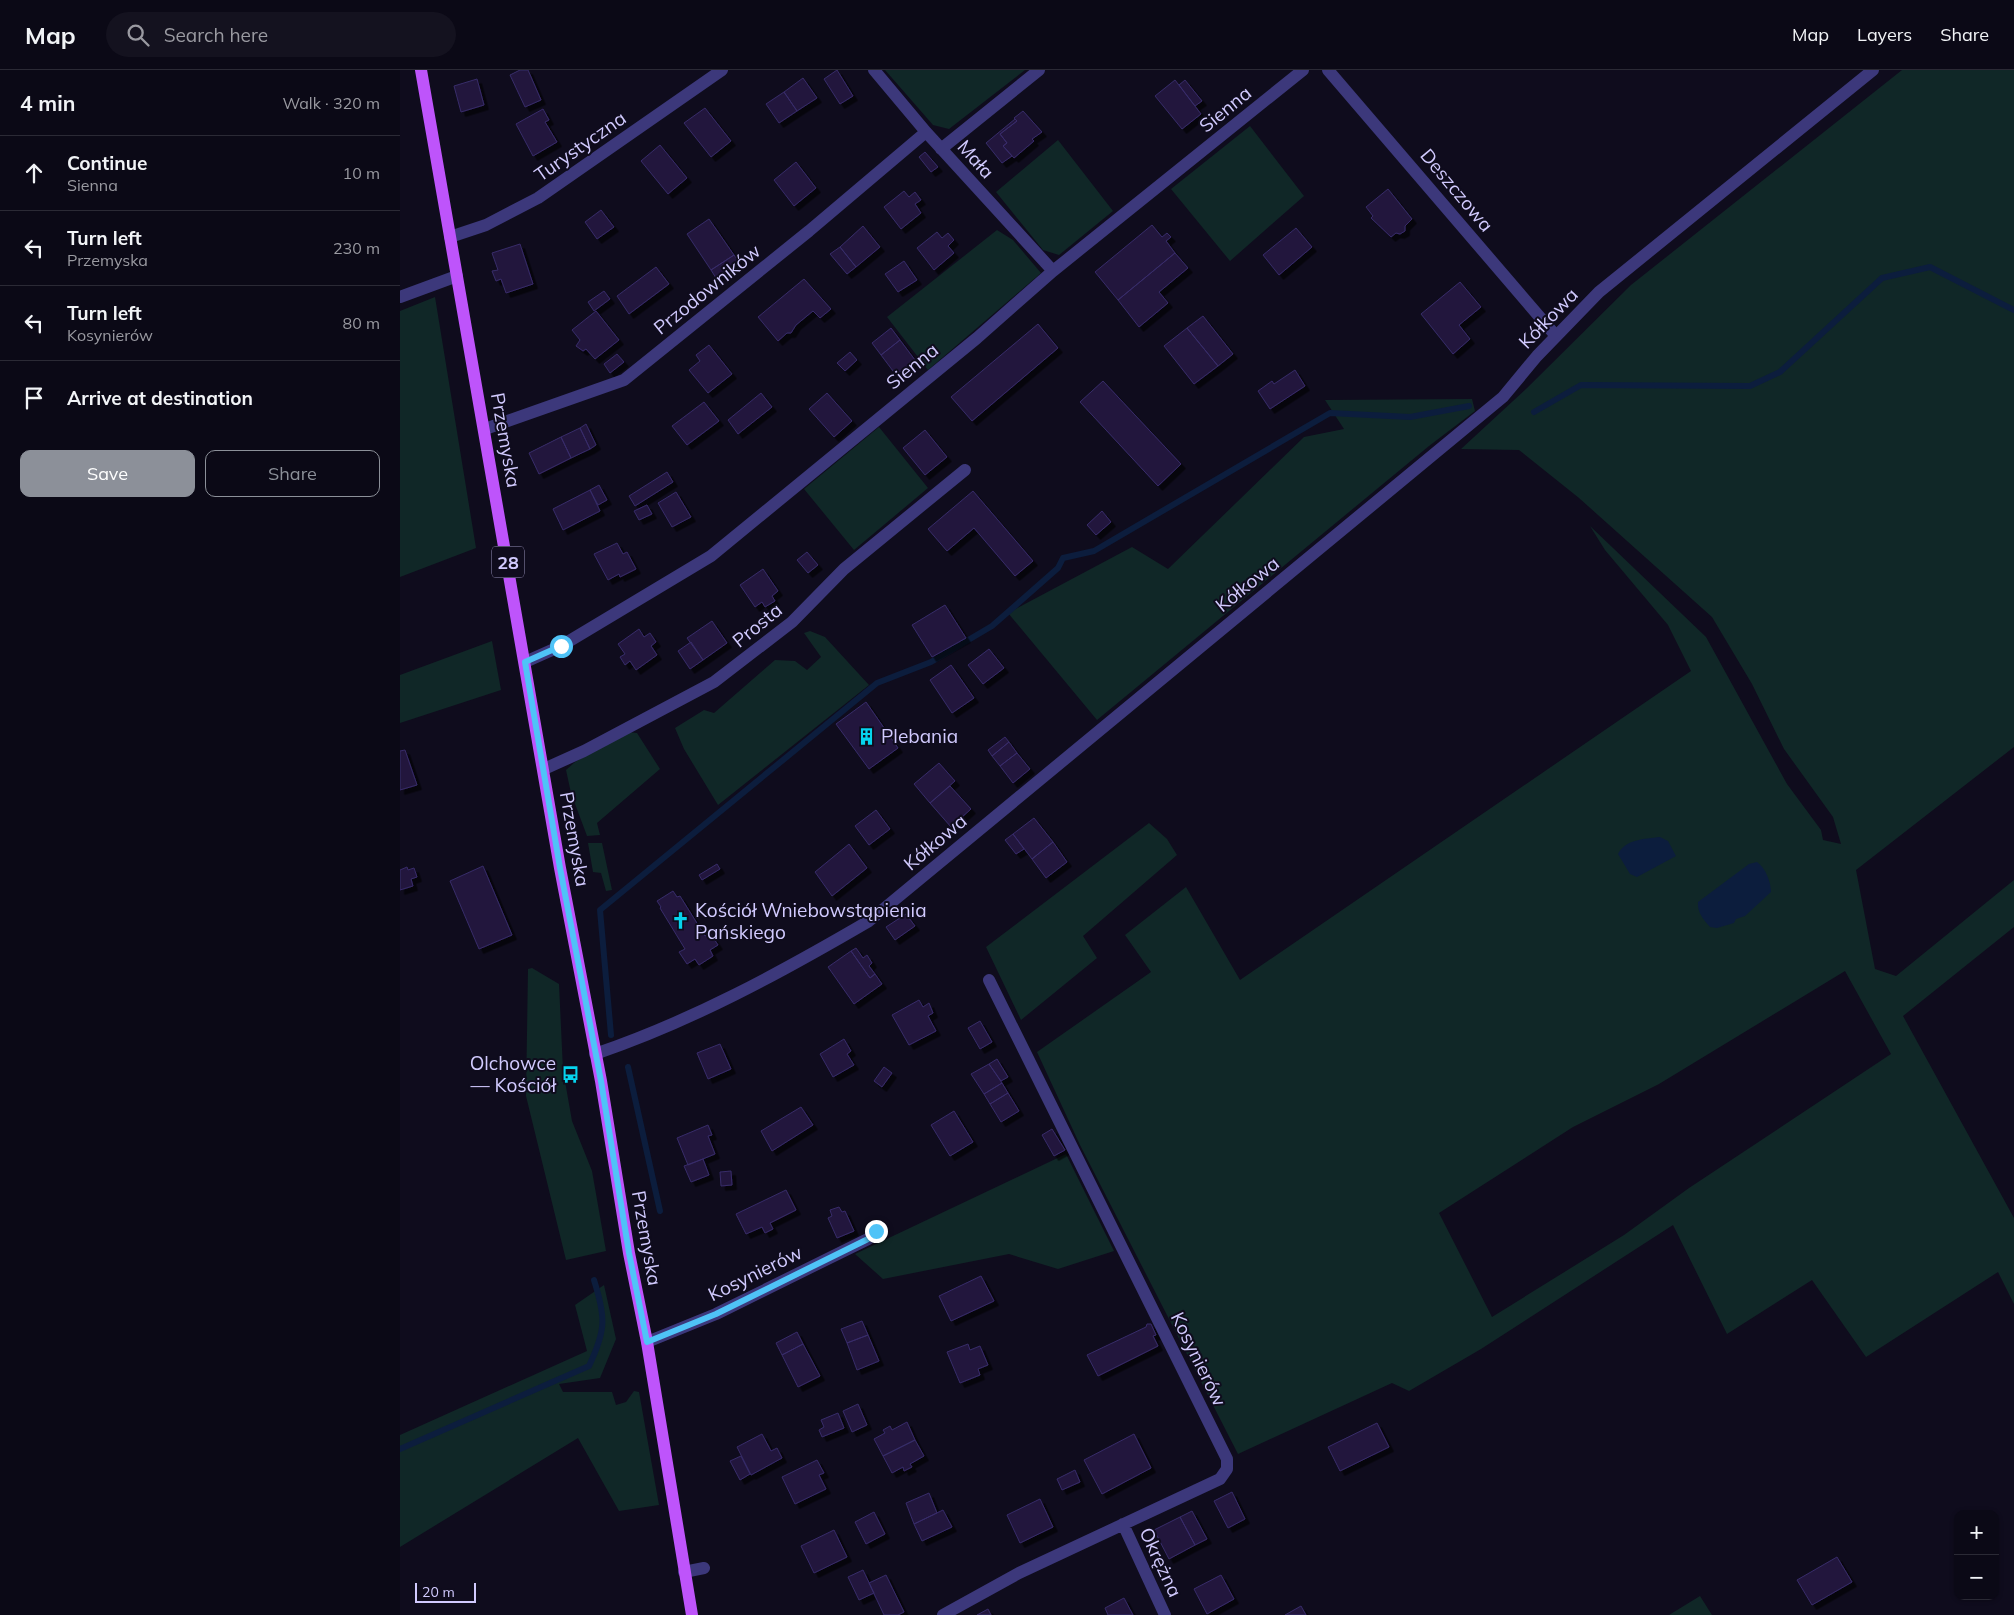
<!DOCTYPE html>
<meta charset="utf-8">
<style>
body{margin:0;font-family:Mulish,sans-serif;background:#14121f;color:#f1f3f6}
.controls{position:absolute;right:15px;bottom:15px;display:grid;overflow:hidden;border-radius:10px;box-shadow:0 1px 4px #0004}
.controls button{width:45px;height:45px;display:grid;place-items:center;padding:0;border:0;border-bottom:1px solid #2b2a35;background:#0b0916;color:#f1f3f6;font:25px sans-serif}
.scale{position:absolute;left:15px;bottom:12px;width:61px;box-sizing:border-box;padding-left:5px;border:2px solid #d1cafe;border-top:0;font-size:14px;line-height:18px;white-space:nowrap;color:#d1cafe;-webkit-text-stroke:4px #0f0c1d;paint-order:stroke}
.stop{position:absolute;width:15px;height:15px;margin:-11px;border:4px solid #4fc3f7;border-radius:50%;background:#fff}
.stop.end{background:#4fc3f7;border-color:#fff;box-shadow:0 1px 5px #0008}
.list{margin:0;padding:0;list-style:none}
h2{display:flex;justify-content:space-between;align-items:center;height:65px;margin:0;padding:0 20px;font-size:21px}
h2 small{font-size:16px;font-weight:400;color:#9a9aa1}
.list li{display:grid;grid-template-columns:32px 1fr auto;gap:15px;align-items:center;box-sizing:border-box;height:75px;padding:0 20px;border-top:1px solid #2b2a35}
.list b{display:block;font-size:19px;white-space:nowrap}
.list p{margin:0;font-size:16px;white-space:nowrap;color:#9a9aa1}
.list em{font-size:16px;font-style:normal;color:#9a9aa1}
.actions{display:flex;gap:10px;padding:15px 20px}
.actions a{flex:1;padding:11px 0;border:1px solid #8c9099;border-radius:10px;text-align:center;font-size:18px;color:#8c9099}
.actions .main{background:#8c9099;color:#fff}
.icon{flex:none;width:28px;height:28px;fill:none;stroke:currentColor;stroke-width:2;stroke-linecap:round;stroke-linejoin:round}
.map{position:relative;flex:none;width:1614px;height:1545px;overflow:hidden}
header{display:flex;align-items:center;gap:30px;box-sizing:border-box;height:70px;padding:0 25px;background:#0b0916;border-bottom:1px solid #2b2a35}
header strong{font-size:24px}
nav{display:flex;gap:28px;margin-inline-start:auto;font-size:18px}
.search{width:350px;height:45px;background:#14121f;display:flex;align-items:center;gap:12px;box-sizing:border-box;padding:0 18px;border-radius:28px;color:#9a9aa1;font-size:19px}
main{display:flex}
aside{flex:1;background:#0b0916}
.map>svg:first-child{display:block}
</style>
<header>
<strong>Map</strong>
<div class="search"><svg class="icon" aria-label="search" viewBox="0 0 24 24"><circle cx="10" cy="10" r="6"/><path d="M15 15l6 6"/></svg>Search here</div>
<nav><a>Map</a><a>Layers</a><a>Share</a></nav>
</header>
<main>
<aside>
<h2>4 min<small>Walk · 320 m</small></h2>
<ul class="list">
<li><svg class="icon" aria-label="ahead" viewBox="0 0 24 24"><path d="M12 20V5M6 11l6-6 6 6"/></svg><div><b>Continue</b><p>Sienna</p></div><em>10 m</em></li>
<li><svg class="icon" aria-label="left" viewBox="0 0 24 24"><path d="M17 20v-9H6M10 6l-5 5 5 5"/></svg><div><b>Turn left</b><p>Przemyska</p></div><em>230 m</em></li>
<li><svg class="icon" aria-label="left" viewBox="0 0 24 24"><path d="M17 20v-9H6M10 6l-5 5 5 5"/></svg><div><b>Turn left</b><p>Kosynierów</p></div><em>80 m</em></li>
<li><svg class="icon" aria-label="arrive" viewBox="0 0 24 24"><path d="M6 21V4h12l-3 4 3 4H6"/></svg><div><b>Arrive at destination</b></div></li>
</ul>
<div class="actions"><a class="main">Save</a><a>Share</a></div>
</aside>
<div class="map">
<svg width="1614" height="1545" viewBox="0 0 1614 1545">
<defs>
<filter id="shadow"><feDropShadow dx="4.5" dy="4.5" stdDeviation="0" flood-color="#0009"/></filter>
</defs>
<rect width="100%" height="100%" fill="#0f0c1d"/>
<path fill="#102727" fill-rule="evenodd" d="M 485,0 L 625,0 L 549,59 L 533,55 Z
M 1502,0 L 1614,0 L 1614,677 L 1456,800 L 1475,899 L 1496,906 L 1614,810 L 1614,857 L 1503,946 L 1614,1148 L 1614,1234 L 1598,1202 L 1466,1287 L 1412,1210 L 1327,1264 L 1273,1155 L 1081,1279 L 1009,1321 L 992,1313 L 838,1384 L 680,1075 L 637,982 L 751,902 L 725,865 L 786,817 L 840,910 L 1291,601 L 1268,555 L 1205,480 L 1190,456 L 1306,567 L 1387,714 L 1421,760 L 1423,770 L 1441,774 L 1433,747 L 1384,679 L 1352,614 L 1312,547 L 1179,428 L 1119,380 L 1061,379 L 1127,318 L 1231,215 ZM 1445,901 L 1491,984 L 1289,1118 L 1224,1165 L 1092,1247 L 1039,1143 L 1173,1057 L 1259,1014 Z
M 850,56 L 904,126 L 830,191 L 771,119 Z
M 658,70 L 713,141 L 659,185 L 643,180 L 596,122 Z
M 597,160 L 613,170 L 641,203 L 528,300 L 487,247 Z
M 35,227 L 76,478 L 0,507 L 0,241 Z
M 1072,329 L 1075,341 L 1029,376 L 697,650 L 608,543 L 732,477 L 768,499 L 904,367 L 944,359 L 925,330 Z
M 479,357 L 528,418 L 454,480 L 404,419 Z
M 410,561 L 425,567 L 469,615 L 318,735 L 284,679 L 275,658 L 304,640 L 314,643 L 375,590 L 395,591 L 407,600 L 421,587 L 404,563 Z
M 92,571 L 101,620 L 0,653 L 0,605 Z
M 227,662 L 237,663 L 260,699 L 197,753 L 200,765 L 187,766 L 171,723 L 166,700 L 175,692 Z
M 749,753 L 767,769 L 777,785 L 683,866 L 697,888 L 621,950 L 586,877 Z
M 188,773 L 202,773 L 212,820 L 206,821 L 201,803 L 193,802 Z
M 132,898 L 159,914 L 163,1000 L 172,1051 L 192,1101 L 206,1181 L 166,1190 L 126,1026 L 128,899 Z
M 666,1084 L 714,1181 L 658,1199 L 609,1184 L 483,1209 L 455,1184 Z
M 204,1215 L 216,1269 L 200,1308 L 159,1314 L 163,1322 L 212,1322 L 216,1335 L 226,1332 L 234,1321 L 239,1322 L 259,1435 L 219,1441 L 178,1368 L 0,1477 L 0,1365 L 187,1281 L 175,1235 Z
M 1300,1526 L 1312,1545 L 1269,1545 Z"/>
<path fill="#0c1d3d" d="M 1260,767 L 1268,771 L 1276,786 L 1237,807 L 1230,804 L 1218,784 C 1226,769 1244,769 1260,767 Z
M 1357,792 C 1366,798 1371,813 1371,822 L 1345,846 L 1336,849 L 1334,853 L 1317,858 L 1310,857 C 1303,849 1297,842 1298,832 L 1349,794 Z"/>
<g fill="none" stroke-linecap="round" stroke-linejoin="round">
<path stroke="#0c1d3d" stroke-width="6" d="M 1134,342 L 1181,315 L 1350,316 L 1380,302 L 1482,208 L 1530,197 L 1614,240
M 211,965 L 200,840 L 477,613 L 531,592 L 592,556 L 658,498 L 663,488 L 694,481 L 930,343 L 1010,347 L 1069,336
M 228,997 L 260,1141
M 0,1379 L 189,1296 C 206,1260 206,1248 194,1210"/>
</g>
<path fill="#21193e" stroke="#382b69" filter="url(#shadow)" d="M 120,0 L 128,0 L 141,30 L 125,37 L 110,5 Z
M 437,0 L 453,26 L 440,34 L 424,9 Z
M 403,8 L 417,28 L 397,41 L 384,22 Z
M 77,9 L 84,35 L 61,42 L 54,16 Z
M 775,10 L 801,44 L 782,59 L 755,26 Z
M 785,10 L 802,31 L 795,36 L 779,15 Z
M 384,22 L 397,41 L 379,53 L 366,34 Z
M 305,38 L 331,71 L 311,87 L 284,53 Z
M 143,39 L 149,50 L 145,52 L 157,72 L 133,86 L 116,54 Z
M 623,41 L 642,62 L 632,69 L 634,71 L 614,88 L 603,76 L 607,73 L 600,64 L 617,51 L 614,48 Z
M 615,49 L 617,51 L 600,64 L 607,73 L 603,76 L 612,86 L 602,93 L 586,73 Z
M 260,75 L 287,108 L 268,124 L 241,91 Z
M 525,82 L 538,97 L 531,102 L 519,87 Z
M 396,92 L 416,118 L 394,136 L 374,110 Z
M 988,119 L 1012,149 L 1005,156 L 1005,161 L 1000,164 L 996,163 L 991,167 L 971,148 L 973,146 L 966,137 Z
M 504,121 L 509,127 L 515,122 L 521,130 L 515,134 L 521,143 L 501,159 L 484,137 Z
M 201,140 L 214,157 L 197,169 L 185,152 Z
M 309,149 L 334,185 L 311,200 L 287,164 Z
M 752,155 L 762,167 L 767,163 L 771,167 L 766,171 L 775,183 L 718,230 L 695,202 Z
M 463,156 L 480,177 L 456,197 L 440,177 Z
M 896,158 L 912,177 L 879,205 L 863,185 Z
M 537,162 L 542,168 L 548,163 L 554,170 L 548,176 L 554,183 L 534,200 L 517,178 Z
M 120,174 L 133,214 L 106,223 L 101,209 L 96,211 L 92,201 L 98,200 L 92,183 Z
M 440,177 L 456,197 L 447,204 L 430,184 Z
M 775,183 L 788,198 L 759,222 L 768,233 L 739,257 L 718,230 Z
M 334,185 L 339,192 L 316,208 L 311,200 Z
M 504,191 L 517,210 L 498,222 L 485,204 Z
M 256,197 L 269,214 L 229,244 L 217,226 Z
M 404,209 L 431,239 L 420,248 L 413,241 L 396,255 L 391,263 L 387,263 L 378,271 L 358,247 Z
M 1060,212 L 1081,237 L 1059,255 L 1070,269 L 1053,284 L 1021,244 Z
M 204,221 L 210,229 L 194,241 L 188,232 Z
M 196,241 L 219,270 L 195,289 L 186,279 L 183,281 L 176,276 L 180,270 L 172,260 Z
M 803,246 L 833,284 L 818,296 L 787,258 Z
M 638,254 L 658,278 L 572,351 L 551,327 Z
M 491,258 L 500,270 L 481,285 L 472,273 Z
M 787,258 L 818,296 L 794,314 L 764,276 Z
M 500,270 L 515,290 L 496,305 L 481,285 Z
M 309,275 L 332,304 L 308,323 L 289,300 L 300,291 L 296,285 Z
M 450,282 L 457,290 L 445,301 L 437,293 Z
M 217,284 L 224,292 L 210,303 L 204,294 Z
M 895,300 L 905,316 L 870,339 L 858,321 L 872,311 L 874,314 Z
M 703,311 L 781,394 L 758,416 L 680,332 Z
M 361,323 L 372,337 L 338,364 L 328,350 Z
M 427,323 L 452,351 L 434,367 L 409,339 Z
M 304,332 L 319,351 L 287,375 L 272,356 Z
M 186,354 L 196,375 L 190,379 L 180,358 Z
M 180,358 L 190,379 L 171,388 L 161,367 Z
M 525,360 L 547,387 L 525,405 L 503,378 Z
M 161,367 L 171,388 L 139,404 L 129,383 Z
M 267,402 L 273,412 L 235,436 L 229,426 Z
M 199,415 L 207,430 L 198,435 L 190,420 Z
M 190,420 L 200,441 L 163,460 L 153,439 Z
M 573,421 L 633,491 L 615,506 L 574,458 L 547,481 L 528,459 Z
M 276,422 L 291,447 L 272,457 L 258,433 Z
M 247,435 L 252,444 L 239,450 L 234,441 Z
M 702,441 L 711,452 L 696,465 L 687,455 Z
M 217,473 L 223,484 L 227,482 L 236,499 L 220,507 L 219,504 L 208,510 L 194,484 Z
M 407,482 L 418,495 L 408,503 L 397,490 Z
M 363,499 L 378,521 L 372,526 L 375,531 L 365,537 L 362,532 L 355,537 L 340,515 Z
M 545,535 L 566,568 L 532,587 L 512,555 Z
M 312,551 L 327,573 L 303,590 L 287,568 Z
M 239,559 L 244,567 L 250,563 L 256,572 L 251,576 L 257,585 L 236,600 L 230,591 L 225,595 L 220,587 L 225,584 L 218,574 Z
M 291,572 L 303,590 L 290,599 L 278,581 Z
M 589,579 L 604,598 L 583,614 L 568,595 Z
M 551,595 L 574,628 L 552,643 L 530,610 Z
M 466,632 L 498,678 L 469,699 L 436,654 Z
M 605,667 L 609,672 L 592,686 L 588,680 Z
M 609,672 L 617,683 L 600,696 L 592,686 Z
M 5,680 L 17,715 L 0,720 L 0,681 Z
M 617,683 L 630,699 L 613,713 L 600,696 Z
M 539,693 L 555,711 L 530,733 L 514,714 Z
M 550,716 L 571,739 L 551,757 L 530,733 Z
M 476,740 L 490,759 L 469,775 L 455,756 Z
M 634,748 L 653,772 L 632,789 L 613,764 Z
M 613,764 L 624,779 L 616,784 L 605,770 Z
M 653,772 L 667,792 L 646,808 L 632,789 Z
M 449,774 L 467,798 L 432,826 L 415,802 Z
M 317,794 L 320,799 L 302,810 L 299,805 Z
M 83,796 L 112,865 L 79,879 L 50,811 Z
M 7,797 L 8,800 L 14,798 L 17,807 L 11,809 L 13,816 L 0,820 L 0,800 Z
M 273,821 L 277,827 L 280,826 L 305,866 L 310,863 L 318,875 L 310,880 L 313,886 L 299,895 L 295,889 L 287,894 L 279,882 L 285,879 L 260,838 L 261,837 L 257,831 Z
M 506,844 L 515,856 L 495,870 L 486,857 Z
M 456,878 L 463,888 L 467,885 L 472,893 L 469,896 L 475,904 L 470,908 L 451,881 Z
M 451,881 L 470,908 L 475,904 L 482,914 L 454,934 L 428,897 Z
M 519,930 L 523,937 L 529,933 L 533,943 L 528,946 L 536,961 L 509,975 L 492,945 Z
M 580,951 L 592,972 L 580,979 L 568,958 Z
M 444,969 L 451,981 L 447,984 L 454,995 L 433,1007 L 420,984 Z
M 320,974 L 331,999 L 308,1009 L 297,983 Z
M 597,989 L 608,1007 L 601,1011 L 589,994 Z
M 589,994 L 602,1013 L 584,1024 L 571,1004 Z
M 484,997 L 492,1003 L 482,1017 L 474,1011 Z
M 602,1013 L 608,1023 L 590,1034 L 584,1024 Z
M 608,1023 L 619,1041 L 601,1052 L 590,1034 Z
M 401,1037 L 413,1055 L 372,1081 L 361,1061 Z
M 554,1041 L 573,1072 L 550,1086 L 531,1055 Z
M 308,1055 L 312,1065 L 308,1066 L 315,1084 L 288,1095 L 277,1068 Z
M 652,1059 L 665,1080 L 654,1086 L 642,1065 Z
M 303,1089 L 309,1105 L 291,1112 L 284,1096 Z
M 331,1101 L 332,1115 L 321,1116 L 320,1102 Z
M 386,1120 L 396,1140 L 370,1153 L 373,1159 L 365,1163 L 362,1157 L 346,1164 L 336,1144 Z
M 439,1137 L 442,1142 L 445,1141 L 454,1161 L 437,1168 L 428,1148 L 432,1146 L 430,1140 Z
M 581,1206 L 594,1231 L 551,1251 L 539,1226 Z
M 462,1251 L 468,1265 L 447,1273 L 441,1259 Z
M 747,1254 L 751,1254 L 756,1265 L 753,1266 L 758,1276 L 698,1306 L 687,1285 L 746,1257 Z
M 397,1262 L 403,1274 L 382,1285 L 376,1273 Z
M 468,1265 L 479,1291 L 457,1300 L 447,1273 Z
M 403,1274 L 420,1306 L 398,1317 L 382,1285 Z
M 568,1274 L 570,1280 L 580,1276 L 588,1295 L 578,1299 L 580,1305 L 560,1313 L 547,1282 Z
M 458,1334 L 467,1355 L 452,1362 L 443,1341 Z
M 438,1343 L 444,1358 L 422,1367 L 419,1360 L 424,1357 L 421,1350 Z
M 507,1352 L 515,1370 L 483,1386 L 474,1369 L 485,1363 L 483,1360 L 490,1356 L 492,1360 Z
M 977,1353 L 989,1377 L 940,1401 L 928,1377 Z
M 362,1364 L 371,1381 L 377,1378 L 382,1388 L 351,1405 L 337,1377 Z
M 734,1364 L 751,1398 L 702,1424 L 684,1390 Z
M 515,1370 L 524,1386 L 510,1394 L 512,1397 L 504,1401 L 503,1397 L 492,1403 L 483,1386 Z
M 341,1386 L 350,1404 L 340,1410 L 330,1391 Z
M 417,1390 L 424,1403 L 419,1405 L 426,1419 L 395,1434 L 382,1407 Z
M 675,1400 L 680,1412 L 662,1420 L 657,1409 Z
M 832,1422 L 845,1449 L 828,1458 L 814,1431 Z
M 529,1423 L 537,1443 L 514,1454 L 506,1433 Z
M 640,1429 L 653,1457 L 620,1473 L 607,1445 Z
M 543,1440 L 552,1457 L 522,1471 L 514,1454 Z
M 792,1441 L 807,1469 L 795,1475 L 780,1447 Z
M 474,1442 L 485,1464 L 466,1474 L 455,1452 Z
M 780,1447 L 795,1475 L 769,1489 L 754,1460 Z
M 434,1460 L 447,1487 L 414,1503 L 401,1476 Z
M 1437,1487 L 1452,1512 L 1412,1535 L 1397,1510 Z
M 463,1500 L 474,1523 L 459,1530 L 448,1507 Z
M 486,1505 L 504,1542 L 498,1545 L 484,1545 L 469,1513 Z
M 821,1505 L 834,1529 L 807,1544 L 794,1519 Z
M 724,1528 L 733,1545 L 708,1545 L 705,1538 Z
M 901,1536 L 906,1545 L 885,1545 Z
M 588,1539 L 591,1545 L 577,1545 Z"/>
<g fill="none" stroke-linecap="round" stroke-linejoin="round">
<path stroke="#3c387b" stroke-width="12" d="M 474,0 L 526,62 L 653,201
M 928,0 L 1156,266
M 541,79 L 639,0
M 50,167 L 86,155 L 138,128 L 322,0
M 0,227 L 57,206
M 85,359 L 224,310 L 409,161 L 526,62
M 125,592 L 161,576 L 311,486 L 577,268 L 653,201 L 903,0
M 144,699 L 184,681 L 314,612 L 392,552 L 444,499 L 565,400
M 195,984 C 292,951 380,903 469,851 L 1103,327 L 1137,286 L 1199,222 L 1473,0
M 247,1272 L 316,1244 L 468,1169 L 476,1161
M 723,1454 L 765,1545
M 284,1502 L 304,1498
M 543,1545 L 619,1503 L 820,1409 L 827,1399 L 827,1389 L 589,910"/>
<path stroke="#be54fb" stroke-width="12" d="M 21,0 L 160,798 L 201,1011 L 229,1183 L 247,1272 L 292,1545"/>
</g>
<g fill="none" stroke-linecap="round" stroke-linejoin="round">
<path stroke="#4fc3f7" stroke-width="6" d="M 161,576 L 125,592 L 160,798 L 201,1011 L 229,1183 L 247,1272 L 316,1244 L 468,1169 L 476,1161"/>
</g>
<defs>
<symbol id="building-bare" viewBox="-9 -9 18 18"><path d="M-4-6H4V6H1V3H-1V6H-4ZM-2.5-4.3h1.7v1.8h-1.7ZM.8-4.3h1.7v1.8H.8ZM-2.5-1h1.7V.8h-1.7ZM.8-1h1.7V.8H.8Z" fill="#06d4ee" stroke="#0f0c1d" stroke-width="2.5" paint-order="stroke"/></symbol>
<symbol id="church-bare" viewBox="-9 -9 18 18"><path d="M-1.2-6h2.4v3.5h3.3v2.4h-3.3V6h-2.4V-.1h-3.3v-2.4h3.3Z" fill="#06d4ee" stroke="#0f0c1d" stroke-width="2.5" paint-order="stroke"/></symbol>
<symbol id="bus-bare" viewBox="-9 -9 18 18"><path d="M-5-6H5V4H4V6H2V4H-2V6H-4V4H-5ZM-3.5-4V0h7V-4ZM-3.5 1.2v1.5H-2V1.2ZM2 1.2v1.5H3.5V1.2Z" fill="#06d4ee" stroke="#0f0c1d" stroke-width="2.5" paint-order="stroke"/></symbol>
</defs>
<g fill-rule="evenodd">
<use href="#building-bare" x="454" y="654" width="25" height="25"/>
<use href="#church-bare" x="268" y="838" width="25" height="25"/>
<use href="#bus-bare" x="158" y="992" width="25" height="25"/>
</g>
<g text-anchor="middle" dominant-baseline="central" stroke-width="4" stroke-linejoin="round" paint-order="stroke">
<rect fill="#0f0c1d" stroke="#9791ba" stroke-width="1" x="92" y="476.5" width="32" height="31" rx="4"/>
<g font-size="18" font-weight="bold" fill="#d1cafe">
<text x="108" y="492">28</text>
</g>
<g font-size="19" fill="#d1cafe" stroke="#0f0c1d">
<text transform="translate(825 39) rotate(-39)">Sienna</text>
<text transform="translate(180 76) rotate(-35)">Turystyczna</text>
<text transform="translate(576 89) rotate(48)">Mała</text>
<text transform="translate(1057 120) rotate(50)">Deszczowa</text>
<text transform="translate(307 219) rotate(-39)">Przodowników</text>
<text transform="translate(1148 248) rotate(-46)">Kółkowa</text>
<text transform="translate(512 296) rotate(-39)">Sienna</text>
<text transform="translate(106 370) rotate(80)">Przemyska</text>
<text transform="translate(847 514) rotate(-39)">Kółkowa</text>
<text transform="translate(357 555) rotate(-39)">Prosta</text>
<text transform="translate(175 769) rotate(80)">Przemyska</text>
<text transform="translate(535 772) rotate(-40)">Kółkowa</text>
<text transform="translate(247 1168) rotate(80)">Przemyska</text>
<text transform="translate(355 1203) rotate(-26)">Kosynierów</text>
<text transform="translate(799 1289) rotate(64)">Kosynierów</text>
<text transform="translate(761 1492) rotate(65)">Okrężna</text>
</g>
<g font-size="19" fill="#d1cafe" stroke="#0f0c1d" text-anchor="start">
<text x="481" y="666">Plebania</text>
<text x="295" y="840">Kościół Wniebowstąpienia<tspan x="295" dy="22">Pańskiego</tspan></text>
<text x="156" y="993" text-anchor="end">Olchowce<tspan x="156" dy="22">— Kościół</tspan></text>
</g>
</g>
</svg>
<div class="controls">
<button>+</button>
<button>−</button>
</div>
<div class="scale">20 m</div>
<div class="stop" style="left:161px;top:576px"></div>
<div class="stop end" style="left:476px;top:1161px"></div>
</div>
</main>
